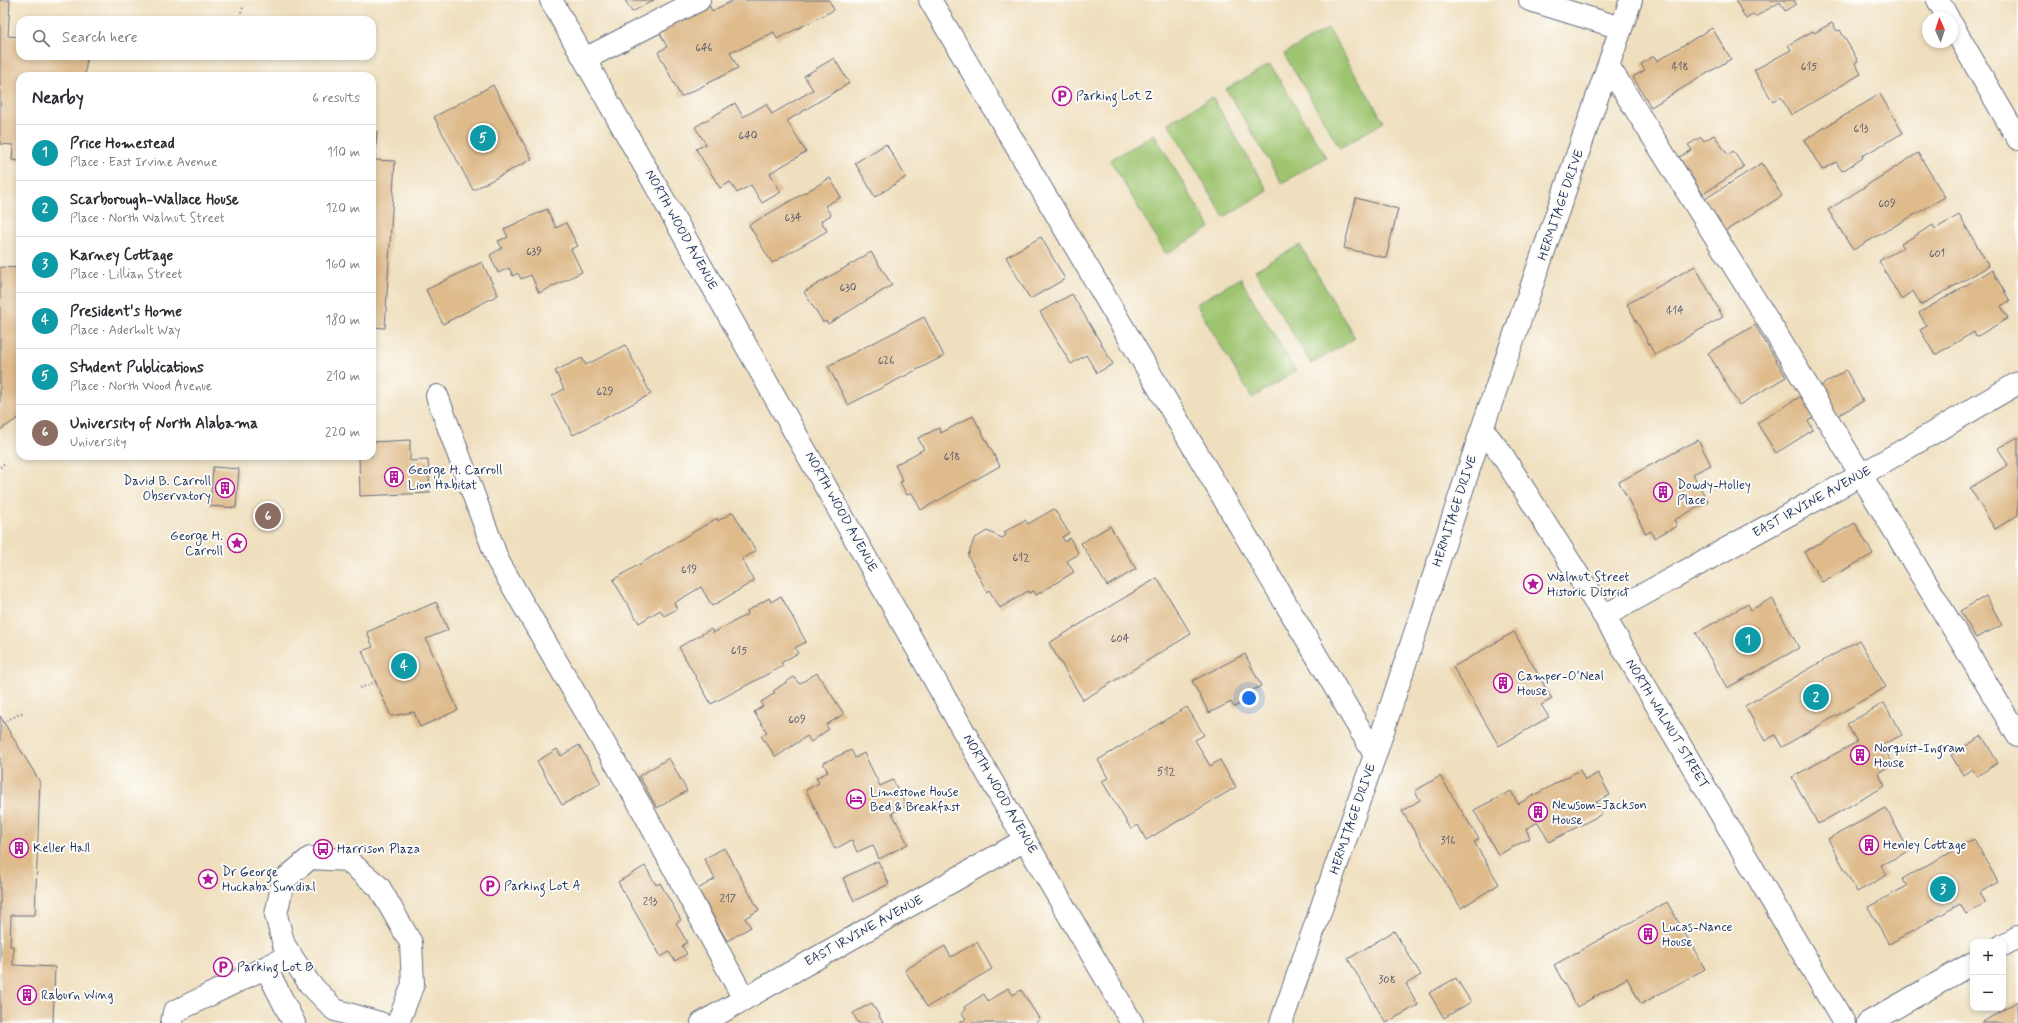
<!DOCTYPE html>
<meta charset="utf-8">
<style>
body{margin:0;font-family:Mynerve,sans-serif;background:#f2f2f3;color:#2b2b33}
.controls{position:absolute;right:12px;bottom:12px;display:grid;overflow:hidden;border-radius:8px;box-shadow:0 2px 6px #0003}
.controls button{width:36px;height:36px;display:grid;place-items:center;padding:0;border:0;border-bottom:1px solid #e1e1e2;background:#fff;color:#2b2b33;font:20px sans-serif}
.compass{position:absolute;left:1922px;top:12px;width:36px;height:36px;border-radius:50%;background:#fff;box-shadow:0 2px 6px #0003;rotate:357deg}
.you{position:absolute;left:1249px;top:698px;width:14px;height:14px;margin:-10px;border:3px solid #fff;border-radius:50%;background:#1a73e8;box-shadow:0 0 0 6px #1a73e833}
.badge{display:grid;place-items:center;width:26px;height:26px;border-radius:50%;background:#0f766e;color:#fff;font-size:13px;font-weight:700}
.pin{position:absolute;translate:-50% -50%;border:2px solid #fff;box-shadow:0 1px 4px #0006}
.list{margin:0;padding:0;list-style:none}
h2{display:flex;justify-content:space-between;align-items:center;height:52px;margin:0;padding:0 16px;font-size:17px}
h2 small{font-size:13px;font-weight:400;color:#7c7c81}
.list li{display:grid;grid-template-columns:26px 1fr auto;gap:12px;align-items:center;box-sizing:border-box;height:56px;padding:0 16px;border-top:1px solid #e1e1e2}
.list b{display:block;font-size:15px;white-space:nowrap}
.list p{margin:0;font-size:13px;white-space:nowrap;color:#7c7c81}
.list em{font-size:13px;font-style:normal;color:#7c7c81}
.icon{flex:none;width:22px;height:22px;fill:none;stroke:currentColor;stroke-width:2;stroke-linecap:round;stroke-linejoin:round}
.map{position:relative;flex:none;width:2018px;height:1023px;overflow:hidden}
.search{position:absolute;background:#fff;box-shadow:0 2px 6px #0003;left:16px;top:16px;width:360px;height:44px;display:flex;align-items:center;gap:10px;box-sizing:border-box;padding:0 14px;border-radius:12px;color:#7c7c81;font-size:15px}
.panel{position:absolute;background:#fff;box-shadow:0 2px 6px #0003;left:16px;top:72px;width:360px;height:388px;border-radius:12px}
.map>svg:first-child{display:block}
</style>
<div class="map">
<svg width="2018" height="1023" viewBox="0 0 2018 1023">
<rect width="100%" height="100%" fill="#fdfcf7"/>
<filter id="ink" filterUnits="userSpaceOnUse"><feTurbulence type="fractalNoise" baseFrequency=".025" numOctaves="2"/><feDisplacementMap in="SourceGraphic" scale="8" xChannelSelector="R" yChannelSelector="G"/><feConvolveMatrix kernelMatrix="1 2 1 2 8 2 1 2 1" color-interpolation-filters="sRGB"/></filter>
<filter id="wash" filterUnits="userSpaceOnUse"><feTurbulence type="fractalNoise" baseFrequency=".012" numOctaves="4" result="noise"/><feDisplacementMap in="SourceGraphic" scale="16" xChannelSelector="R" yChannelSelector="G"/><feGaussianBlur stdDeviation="0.9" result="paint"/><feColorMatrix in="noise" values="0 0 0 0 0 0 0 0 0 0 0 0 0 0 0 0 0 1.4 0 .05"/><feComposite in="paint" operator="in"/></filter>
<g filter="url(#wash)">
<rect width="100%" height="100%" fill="#efdfbe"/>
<path fill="#9ec46f" stroke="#5c7a66" d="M 1328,28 L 1384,122 L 1340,148 L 1284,54 Z
M 1270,64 L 1326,157 L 1282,183 L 1226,89 Z
M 1212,97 L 1268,191 L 1224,217 L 1168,123 Z
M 1154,134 L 1210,228 L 1166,254 L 1110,160 Z
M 1300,245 L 1355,338 L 1311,364 L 1255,270 Z
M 1240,278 L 1296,371 L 1252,398 L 1196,304 Z"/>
<g id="blocks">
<path fill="#dfbb8c" d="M 0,0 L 10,0 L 8,36 L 20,37 L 20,56 L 87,56 L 85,76 L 20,76 L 20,161 L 12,160 L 13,145 L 0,144 Z
M 625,0 L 654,0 L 632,12 Z
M 734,0 L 829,0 L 834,10 L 777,39 L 774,32 L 738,50 L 737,49 L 730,52 L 738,68 L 681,97 L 658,52 L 667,47 L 658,29 L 708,3 L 712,11 Z
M 1735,0 L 1794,0 L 1796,4 L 1785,11 L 1780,2 L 1755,17 L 1753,14 L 1746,19 Z
M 1832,23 L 1837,31 L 1840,30 L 1858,61 L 1855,63 L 1861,74 L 1791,115 L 1781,97 L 1773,102 L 1754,70 L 1791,50 L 1788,45 L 1813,31 L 1814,33 Z
M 1712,28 L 1731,59 L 1651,107 L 1633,77 L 1645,70 L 1641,64 L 1654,56 L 1657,61 Z
M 834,58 L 849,83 L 787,121 L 806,152 L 770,173 L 781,192 L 762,203 L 751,185 L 737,193 L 730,182 L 720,188 L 696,149 L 706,144 L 695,127 L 735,103 L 743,117 L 766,104 L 772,114 L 813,90 L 804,76 Z
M 493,85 L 532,159 L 473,190 L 434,117 Z
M 1880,94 L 1903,133 L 1862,156 L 1863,158 L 1842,171 L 1836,162 L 1822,170 L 1804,140 Z
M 372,131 L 377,131 L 375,160 L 395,161 L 385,328 L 372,327 Z
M 1714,135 L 1728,155 L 1733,151 L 1744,167 L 1703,194 L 1679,157 L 1692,150 L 1688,145 L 1701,137 L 1704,141 Z
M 886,144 L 906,177 L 875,197 L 855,163 Z
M 1918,153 L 1945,197 L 1853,250 L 1828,210 Z
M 1762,163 L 1782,196 L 1725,231 L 1705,199 Z
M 830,178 L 841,197 L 825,206 L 831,215 L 821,221 L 827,231 L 772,263 L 749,225 Z
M 1356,198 L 1398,209 L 1386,258 L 1344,248 Z
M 547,209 L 556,228 L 566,223 L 578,246 L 571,249 L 582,272 L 539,293 L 531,275 L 521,279 L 518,273 L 513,276 L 509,268 L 498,273 L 490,255 L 502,248 L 498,241 L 508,237 L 504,229 Z
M 1959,215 L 1989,266 L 1921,305 L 1913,291 L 1901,299 L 1879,261 L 1904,247 L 1901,244 L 1933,225 L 1935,229 Z
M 1041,237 L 1065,279 L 1030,299 L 1006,257 Z
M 871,252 L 892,285 L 828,324 L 826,321 L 823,322 L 804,292 Z
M 482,262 L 498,295 L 443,324 L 426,290 Z
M 1695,266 L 1723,317 L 1655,355 L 1627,304 Z
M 0,267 L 20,268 L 20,417 L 0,430 Z
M 1992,270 L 2010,301 L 2001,306 L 2008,318 L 1976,337 L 1974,332 L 1935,355 L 1920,330 L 1927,326 L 1919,313 Z
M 1072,294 L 1113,364 L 1097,373 L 1086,355 L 1071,364 L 1040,312 Z
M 924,317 L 944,356 L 848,405 L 828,366 Z
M 1755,325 L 1786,377 L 1739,405 L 1708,353 Z
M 625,345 L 651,394 L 573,435 L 552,396 L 564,389 L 555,371 L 582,358 L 586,365 Z
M 1846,370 L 1863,401 L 1837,416 L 1819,387 Z
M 1803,395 L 1815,416 L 1808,421 L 1813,430 L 1776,453 L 1757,423 Z
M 973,416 L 1000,466 L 921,510 L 912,493 L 907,495 L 900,482 L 903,481 L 895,465 L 924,449 L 918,438 L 939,428 L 941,433 Z
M 2018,437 L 2018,515 L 1995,529 L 1970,488 L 2008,465 L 1998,448 Z
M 410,440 L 410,461 L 428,460 L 430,493 L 360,496 L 359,456 L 372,456 L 372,442 Z
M 1698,440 L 1711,465 L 1693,474 L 1708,502 L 1674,520 L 1677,526 L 1654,538 L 1651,531 L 1646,534 L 1619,482 Z
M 213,467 L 239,469 L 236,508 L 210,506 Z
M 1054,509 L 1069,533 L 1062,537 L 1065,542 L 1070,538 L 1079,554 L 1067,561 L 1074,572 L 1036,595 L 1034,591 L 1029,593 L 1028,591 L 1000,608 L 989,590 L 987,592 L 968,556 L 974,539 L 987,531 L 1002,538 L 1006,535 L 1004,532 L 1025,520 L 1028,524 Z
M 733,512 L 756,551 L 742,559 L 754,581 L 712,606 L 701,587 L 674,603 L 677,609 L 664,616 L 660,610 L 639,623 L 613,580 L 717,518 L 718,521 Z
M 1855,523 L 1873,554 L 1822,582 L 1804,552 Z
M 1110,526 L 1136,569 L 1107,586 L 1081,543 Z
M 1157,578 L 1191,634 L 1083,700 L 1049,643 Z
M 781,596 L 806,642 L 795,648 L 798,653 L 781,663 L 783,666 L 711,704 L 679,647 L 711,629 L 713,633 L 748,614 L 747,611 L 769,598 L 771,602 Z
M 1986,596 L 2002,625 L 1976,638 L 1960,611 Z
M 1772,598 L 1799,648 L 1727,688 L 1696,633 L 1748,604 L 1751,610 Z
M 436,602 L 448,630 L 426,639 L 458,710 L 420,727 L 414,712 L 391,716 L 362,651 L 373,647 L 367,632 Z
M 1514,632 L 1552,699 L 1541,705 L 1549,717 L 1499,746 L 1453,667 Z
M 1859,640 L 1886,687 L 1782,747 L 1775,735 L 1765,741 L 1745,706 Z
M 1245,654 L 1261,686 L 1241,696 L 1244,702 L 1234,707 L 1231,702 L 1209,713 L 1192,681 Z
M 817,673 L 844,714 L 826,725 L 829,729 L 811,742 L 807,736 L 776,757 L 761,736 L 767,732 L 754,712 L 763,706 L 761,702 L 775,693 L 773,691 L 794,677 L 799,684 Z
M 1884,703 L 1902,735 L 1882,745 L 1893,764 L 1878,773 L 1885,786 L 1818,824 L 1792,777 L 1857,742 L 1847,724 Z
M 1187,707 L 1204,735 L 1195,740 L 1210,766 L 1220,760 L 1236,787 L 1146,840 L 1138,825 L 1131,829 L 1102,781 L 1108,778 L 1098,760 Z
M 0,716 L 40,782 L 35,915 L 11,915 L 10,946 L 13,946 L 13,965 L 55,967 L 53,1023 L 0,1023 Z
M 1982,736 L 1998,763 L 1977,776 L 1972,769 L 1963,775 L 1951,755 Z
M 579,745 L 601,783 L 562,805 L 537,761 L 557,749 L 561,756 Z
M 851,750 L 855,758 L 864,753 L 880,786 L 893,780 L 906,806 L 892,813 L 908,844 L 879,859 L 873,845 L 857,852 L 852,840 L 835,849 L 806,790 L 819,783 L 816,778 L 828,772 L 823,763 Z
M 669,758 L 687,791 L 657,808 L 639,776 Z
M 1580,770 L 1585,780 L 1598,773 L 1610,795 L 1596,802 L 1602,814 L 1549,842 L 1538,822 L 1526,829 L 1530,838 L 1498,855 L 1474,810 L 1511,791 L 1518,804 Z
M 1440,776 L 1479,839 L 1474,842 L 1499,884 L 1461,908 L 1402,811 L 1420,800 L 1415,791 Z
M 1886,808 L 1909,851 L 1881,865 L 1887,875 L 1857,892 L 1828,839 Z
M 1974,839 L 1998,882 L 1979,893 L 1985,903 L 1966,914 L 1960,904 L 1889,944 L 1868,907 L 1907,886 L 1902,879 Z
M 724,848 L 759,910 L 745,918 L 751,927 L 727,941 L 698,889 L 715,879 L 704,859 Z
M 878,861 L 889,884 L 854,901 L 843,878 Z
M 645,866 L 656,885 L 660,883 L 681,920 L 676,923 L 687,942 L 682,946 L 687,954 L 675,961 L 669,952 L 661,957 L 618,882 Z
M 1667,902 L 1705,969 L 1641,1004 L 1627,978 L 1577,1007 L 1554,965 Z
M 1394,931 L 1421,975 L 1406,984 L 1418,1005 L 1386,1023 L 1348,959 Z
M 977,942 L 992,969 L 927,1007 L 905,970 L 945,946 L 951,957 Z
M 1456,978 L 1471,1002 L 1444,1018 L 1429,993 Z
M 1008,988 L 1013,995 L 1021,990 L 1040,1020 L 1035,1023 L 959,1023 L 966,1019 L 962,1013 L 966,1010 L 964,1007 L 984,994 L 988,1001 Z
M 2018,1001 L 2018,1023 L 1981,1023 Z
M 872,1003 L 883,1023 L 858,1023 L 853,1013 Z"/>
</g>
</g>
<g filter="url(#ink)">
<use href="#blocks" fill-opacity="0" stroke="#656d80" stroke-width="1"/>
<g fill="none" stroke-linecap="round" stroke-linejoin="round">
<defs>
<path id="minor" d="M 930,0 L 1375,755
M 1530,0 L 1621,28
M 1938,0 L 1948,18
M 1952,25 L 2018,139
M 585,59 L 699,0
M 1609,67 L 1772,327 L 2018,736
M 437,396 L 498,561 L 640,805 L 744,999
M 1482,429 L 1501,453 L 1604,616 L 1844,1023
M 1604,616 L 1861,475 L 2018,383
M 2003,945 L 2018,937
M 266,968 L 294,1023
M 172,1023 L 174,1012 L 291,955
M 380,1023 L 335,1010 L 309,983 L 284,945 L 276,915 L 283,881 L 310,858 L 347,860 L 379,887 L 411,943 L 413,984 L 398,1023
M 702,1023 L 1025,840
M 1281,1023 L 1375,755 L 1482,429 L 1631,0
M 1868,1023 L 1973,963"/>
<path id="major" d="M 551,0 L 1025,840 L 1132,1023"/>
</defs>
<use href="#minor" stroke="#656d80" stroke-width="24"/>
<use href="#major" stroke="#656d80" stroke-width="24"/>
<path stroke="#656d80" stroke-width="2.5" stroke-dasharray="1 3" stroke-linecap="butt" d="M 238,20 L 243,7
M 19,418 L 20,419
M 0,467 L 4,464
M 360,688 L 376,682
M 3,722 L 24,712"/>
<use href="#minor" stroke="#fff" stroke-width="22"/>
<use href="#major" stroke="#fff" stroke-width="22"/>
</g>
</g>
<defs>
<symbol id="parking-ring" viewBox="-11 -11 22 22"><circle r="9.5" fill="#fdfcf7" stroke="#b5179e" stroke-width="1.5"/><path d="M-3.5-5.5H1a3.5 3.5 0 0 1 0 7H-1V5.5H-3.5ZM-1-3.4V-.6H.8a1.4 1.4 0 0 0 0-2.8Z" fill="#b5179e"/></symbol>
<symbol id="building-ring" viewBox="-11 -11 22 22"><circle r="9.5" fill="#fdfcf7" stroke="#b5179e" stroke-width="1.5"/><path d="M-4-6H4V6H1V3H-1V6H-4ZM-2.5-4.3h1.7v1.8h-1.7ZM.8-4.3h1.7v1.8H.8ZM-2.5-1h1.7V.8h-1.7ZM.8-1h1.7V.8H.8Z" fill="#b5179e"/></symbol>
<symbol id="sight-ring" viewBox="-11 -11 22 22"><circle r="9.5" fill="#fdfcf7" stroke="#b5179e" stroke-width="1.5"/><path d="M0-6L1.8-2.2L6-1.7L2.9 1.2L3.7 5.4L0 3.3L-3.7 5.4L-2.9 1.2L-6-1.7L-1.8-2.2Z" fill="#b5179e"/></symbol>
<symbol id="hotel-ring" viewBox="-11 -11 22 22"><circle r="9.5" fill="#fdfcf7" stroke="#b5179e" stroke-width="1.5"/><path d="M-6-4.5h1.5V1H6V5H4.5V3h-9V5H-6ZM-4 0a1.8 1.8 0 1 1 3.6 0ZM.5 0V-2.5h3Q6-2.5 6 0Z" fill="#b5179e"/></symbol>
<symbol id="bus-ring" viewBox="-11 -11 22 22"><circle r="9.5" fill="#fdfcf7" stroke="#b5179e" stroke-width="1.5"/><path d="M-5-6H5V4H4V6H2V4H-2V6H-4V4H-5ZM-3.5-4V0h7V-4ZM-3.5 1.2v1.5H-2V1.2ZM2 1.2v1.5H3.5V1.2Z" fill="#b5179e"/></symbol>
</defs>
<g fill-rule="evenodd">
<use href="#parking-ring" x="1051" y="85" width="22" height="22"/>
<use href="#building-ring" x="383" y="466" width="22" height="22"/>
<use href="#building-ring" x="214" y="477" width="22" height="22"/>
<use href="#building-ring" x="1652" y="481" width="22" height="22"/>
<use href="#sight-ring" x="226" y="532" width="22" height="22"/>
<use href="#sight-ring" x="1522" y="573" width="22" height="22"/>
<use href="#building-ring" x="1492" y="672" width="22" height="22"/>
<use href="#building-ring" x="1849" y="744" width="22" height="22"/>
<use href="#hotel-ring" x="845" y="788" width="22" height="22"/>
<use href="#building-ring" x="1527" y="801" width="22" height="22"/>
<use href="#building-ring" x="1858" y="834" width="22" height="22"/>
<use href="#building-ring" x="8" y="837" width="22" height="22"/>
<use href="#bus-ring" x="312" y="838" width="22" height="22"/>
<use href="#sight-ring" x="197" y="868" width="22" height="22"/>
<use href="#parking-ring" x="479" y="875" width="22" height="22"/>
<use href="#building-ring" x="1637" y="923" width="22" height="22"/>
<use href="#parking-ring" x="212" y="956" width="22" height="22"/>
<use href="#building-ring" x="16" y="984" width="22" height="22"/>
</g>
<g text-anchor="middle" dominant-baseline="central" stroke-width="4" stroke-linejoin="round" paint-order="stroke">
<g font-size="11" fill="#4c526a">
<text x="704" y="48">646</text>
<text x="1680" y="67">418</text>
<text x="1809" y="67">615</text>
<text x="1861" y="129">613</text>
<text x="748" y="136">640</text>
<text x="1887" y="204">609</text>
<text x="793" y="218">634</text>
<text x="534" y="252">639</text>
<text x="1937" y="254">601</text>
<text x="848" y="288">630</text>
<text x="1675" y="311">414</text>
<text x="886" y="361">626</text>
<text x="605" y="392">629</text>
<text x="952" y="457">618</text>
<text x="1021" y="558">612</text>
<text x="689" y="570">619</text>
<text x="1120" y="639">604</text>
<text x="739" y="651">615</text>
<text x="797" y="720">609</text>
<text x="1166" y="772">512</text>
<text x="1448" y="841">316</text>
<text x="728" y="899">217</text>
<text x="650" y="902">213</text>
<text x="1387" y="980">308</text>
</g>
<g font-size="13" fill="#1b2f5e" stroke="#fdfcf7" text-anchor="start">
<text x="1076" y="96">Parking Lot Z</text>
<text x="408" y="470">George H. Carroll<tspan x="408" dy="15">Lion Habitat</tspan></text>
<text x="211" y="481" text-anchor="end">David B. Carroll<tspan x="211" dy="15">Observatory</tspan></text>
<text x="1677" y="485">Dowdy-Holley<tspan x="1677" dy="15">Place</tspan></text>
<text x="223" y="536" text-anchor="end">George H.<tspan x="223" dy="15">Carroll</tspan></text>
<text x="1547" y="577">Walnut Street<tspan x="1547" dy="15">Historic District</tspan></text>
<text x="1517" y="676">Camper-O'Neal<tspan x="1517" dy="15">House</tspan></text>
<text x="1874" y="748">Norquist-Ingram<tspan x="1874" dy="15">House</tspan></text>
<text x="870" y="792">Limestone House<tspan x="870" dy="15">Bed &amp; Breakfast</tspan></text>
<text x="1552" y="805">Newsom-Jackson<tspan x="1552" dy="15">House</tspan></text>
<text x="1883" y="845">Henley Cottage</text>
<text x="33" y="848">Keller Hall</text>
<text x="337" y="849">Harrison Plaza</text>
<text x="222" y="872">Dr George<tspan x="222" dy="15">Huckaba Sundial</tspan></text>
<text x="504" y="886">Parking Lot A</text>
<text x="1662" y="927">Lucas-Nance<tspan x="1662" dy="15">House</tspan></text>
<text x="237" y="967">Parking Lot B</text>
<text x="41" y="995">Raburn Wing</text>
</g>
<g font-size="13" fill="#1b2f5e" stroke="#fdfcf7">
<text transform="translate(1561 205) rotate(-71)">HERMITAGE DRIVE</text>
<text transform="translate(681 230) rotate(61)">NORTH WOOD AVENUE</text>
<text transform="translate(1812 502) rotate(-29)">EAST IRVINE AVENUE</text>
<text transform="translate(1455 511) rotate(-72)">HERMITAGE DRIVE</text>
<text transform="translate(841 512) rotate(61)">NORTH WOOD AVENUE</text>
<text transform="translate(1667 724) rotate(59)">NORTH WALNUT STREET</text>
<text transform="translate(1000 794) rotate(60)">NORTH WOOD AVENUE</text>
<text transform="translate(1353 819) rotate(-71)">HERMITAGE DRIVE</text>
<text transform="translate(864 931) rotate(-29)">EAST IRVINE AVENUE</text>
</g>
</g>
</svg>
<div class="controls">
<button>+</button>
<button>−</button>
</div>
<svg class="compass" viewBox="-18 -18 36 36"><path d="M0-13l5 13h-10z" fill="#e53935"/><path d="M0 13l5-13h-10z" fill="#7c7c81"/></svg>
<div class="you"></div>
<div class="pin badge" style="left:1748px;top:640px;background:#0f9aa8">1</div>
<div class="pin badge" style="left:1816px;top:697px;background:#0f9aa8">2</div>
<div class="pin badge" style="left:1943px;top:889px;background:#0f9aa8">3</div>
<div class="pin badge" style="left:404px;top:666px;background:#0f9aa8">4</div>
<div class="pin badge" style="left:483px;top:138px;background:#0f9aa8">5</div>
<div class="pin badge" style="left:268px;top:516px;background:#8d6e63">6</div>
<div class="search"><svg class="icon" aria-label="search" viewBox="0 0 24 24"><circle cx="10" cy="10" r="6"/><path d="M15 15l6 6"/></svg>Search here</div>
<section class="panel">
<h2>Nearby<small>6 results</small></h2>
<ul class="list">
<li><span class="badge" style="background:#0f9aa8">1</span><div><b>Price Homestead</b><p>Place · East Irvine Avenue</p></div><em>110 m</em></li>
<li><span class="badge" style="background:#0f9aa8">2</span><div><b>Scarborough-Wallace House</b><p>Place · North Walnut Street</p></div><em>120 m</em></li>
<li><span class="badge" style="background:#0f9aa8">3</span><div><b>Karney Cottage</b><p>Place · Lillian Street</p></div><em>160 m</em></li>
<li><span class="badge" style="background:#0f9aa8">4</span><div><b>President's Home</b><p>Place · Aderholt Way</p></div><em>180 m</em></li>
<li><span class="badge" style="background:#0f9aa8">5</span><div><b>Student Publications</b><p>Place · North Wood Avenue</p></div><em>210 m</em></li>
<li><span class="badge" style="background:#8d6e63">6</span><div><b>University of North Alabama</b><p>University</p></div><em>220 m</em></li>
</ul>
</section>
</div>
